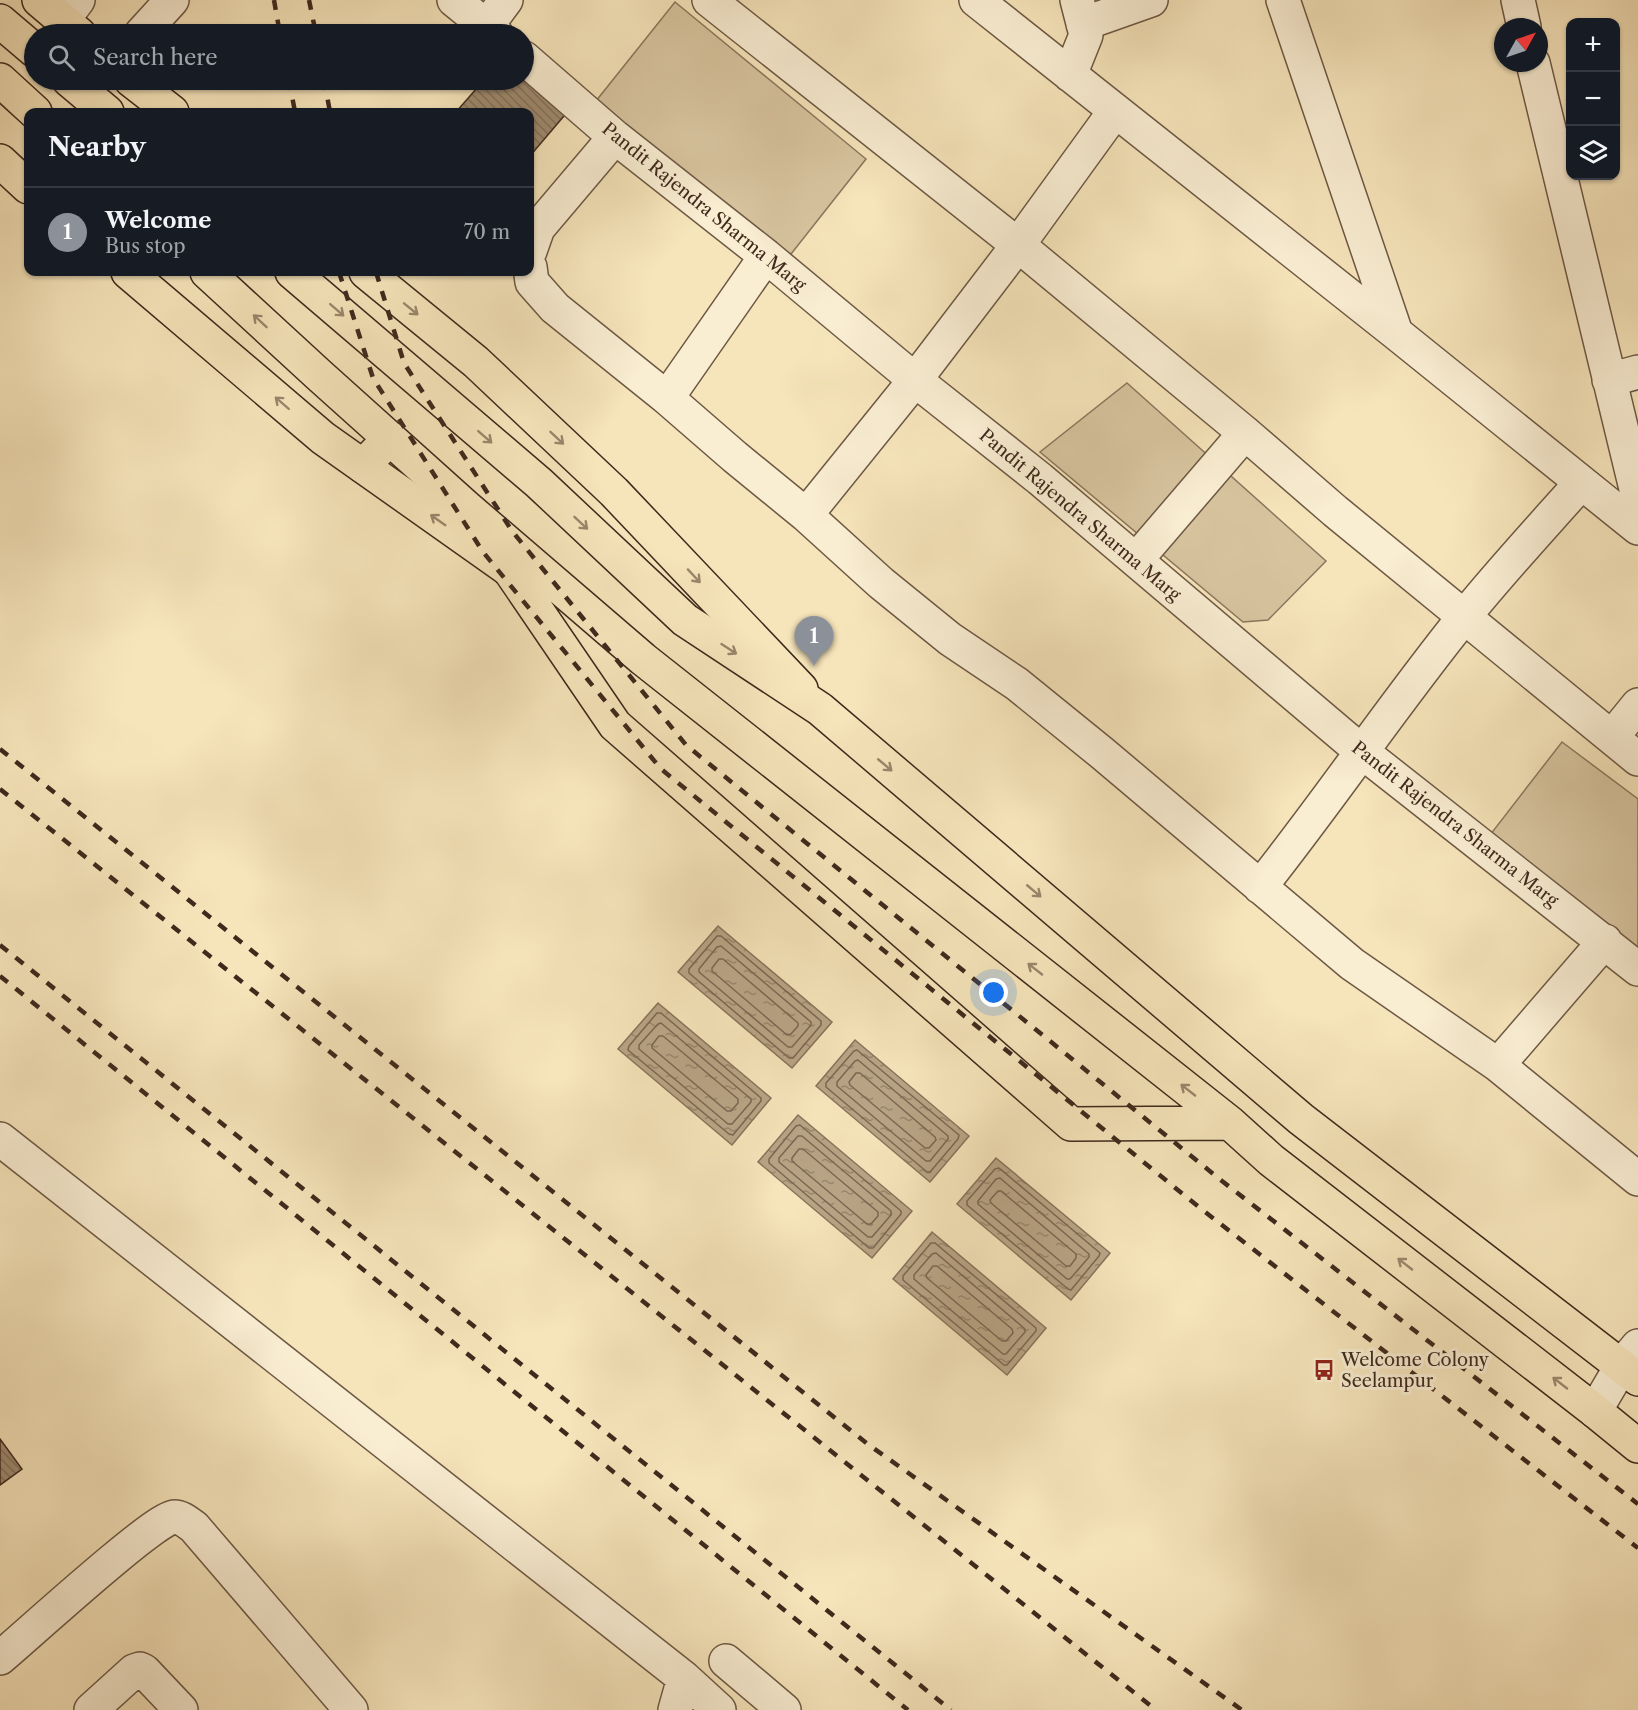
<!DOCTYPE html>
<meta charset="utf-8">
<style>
body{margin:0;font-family:"Libre Caslon Text",serif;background:#20242c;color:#f1f3f6}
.controls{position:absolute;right:18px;top:18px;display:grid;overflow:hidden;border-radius:12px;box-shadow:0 2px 4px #0004}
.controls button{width:54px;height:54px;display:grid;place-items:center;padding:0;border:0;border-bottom:2px solid #363941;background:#171b24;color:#f1f3f6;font:30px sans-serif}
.compass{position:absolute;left:1494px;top:18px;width:54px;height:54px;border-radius:50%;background:#171b24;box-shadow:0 2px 4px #0004;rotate:50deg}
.you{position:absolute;left:994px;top:993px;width:21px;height:21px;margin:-15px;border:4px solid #fff;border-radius:50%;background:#1a73e8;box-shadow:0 0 0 9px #1a73e833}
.badge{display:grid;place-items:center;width:39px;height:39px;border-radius:50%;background:#8c9099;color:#fff;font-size:20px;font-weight:700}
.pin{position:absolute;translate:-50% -50px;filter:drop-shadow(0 2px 3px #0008)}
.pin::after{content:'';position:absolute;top:32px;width:21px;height:18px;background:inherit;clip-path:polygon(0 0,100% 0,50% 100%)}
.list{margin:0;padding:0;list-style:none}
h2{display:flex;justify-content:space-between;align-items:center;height:78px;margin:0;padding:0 24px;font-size:26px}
h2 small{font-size:20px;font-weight:400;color:#9ea1a6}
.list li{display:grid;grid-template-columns:39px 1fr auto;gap:18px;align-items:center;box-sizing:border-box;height:90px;padding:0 24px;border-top:2px solid #363941}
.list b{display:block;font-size:22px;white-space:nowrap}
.list p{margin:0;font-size:20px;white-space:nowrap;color:#9ea1a6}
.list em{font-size:20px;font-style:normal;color:#9ea1a6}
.icon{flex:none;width:33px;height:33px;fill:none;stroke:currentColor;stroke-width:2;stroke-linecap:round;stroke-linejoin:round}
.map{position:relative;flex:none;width:1638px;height:1710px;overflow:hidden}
.search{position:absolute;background:#171b24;box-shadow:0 2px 4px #0004;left:24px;top:24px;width:510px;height:66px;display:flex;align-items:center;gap:15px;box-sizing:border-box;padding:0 21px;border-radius:33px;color:#9ea1a6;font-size:22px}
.panel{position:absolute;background:#171b24;box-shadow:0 2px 4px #0004;left:24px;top:108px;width:510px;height:168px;border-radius:12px}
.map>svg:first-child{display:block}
</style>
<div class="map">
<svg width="1638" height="1710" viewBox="0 0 1638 1710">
<defs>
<pattern id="water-ripples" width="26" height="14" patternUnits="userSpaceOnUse" patternTransform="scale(1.5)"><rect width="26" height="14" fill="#b8a485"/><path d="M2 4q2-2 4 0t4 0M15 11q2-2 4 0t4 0" fill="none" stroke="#97866c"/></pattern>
<pattern id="building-back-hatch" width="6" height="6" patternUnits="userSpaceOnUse" patternTransform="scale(1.5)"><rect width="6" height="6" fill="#9e8a6f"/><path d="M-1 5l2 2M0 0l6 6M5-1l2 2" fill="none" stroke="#82715b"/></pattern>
</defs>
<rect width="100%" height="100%" fill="#f6e4ba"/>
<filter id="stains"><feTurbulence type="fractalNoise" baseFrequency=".00333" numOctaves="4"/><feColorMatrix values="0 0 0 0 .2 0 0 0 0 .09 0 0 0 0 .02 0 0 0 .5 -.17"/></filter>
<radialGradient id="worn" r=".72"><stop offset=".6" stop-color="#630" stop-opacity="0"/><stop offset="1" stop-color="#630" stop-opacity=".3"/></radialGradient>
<path fill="#d7c49f" stroke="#8b765e" stroke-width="1.5" d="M 675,2 L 866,159 L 791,254 L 778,248 L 596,101 Z
M 1127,383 L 1326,561 L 1268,620 L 1243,622 L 1040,452 Z
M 1562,742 L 1638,799 L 1638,951 L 1490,835 Z"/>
<path fill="url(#water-ripples)" stroke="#88735b" stroke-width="1.5" d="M 718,926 L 832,1022 L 792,1068 L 678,972 Z
M 658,1003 L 771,1098 L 732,1145 L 618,1049 Z
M 855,1040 L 969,1136 L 930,1182 L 816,1086 Z
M 798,1115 L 912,1211 L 872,1258 L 758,1162 Z
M 996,1158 L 1110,1253 L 1071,1300 L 957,1204 Z
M 932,1232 L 1046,1328 L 1007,1375 L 893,1279 Z"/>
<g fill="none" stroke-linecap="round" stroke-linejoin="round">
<path stroke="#7c6651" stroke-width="1.5" d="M 717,936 L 721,936 L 821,1021 L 821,1025 L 793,1058 L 789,1058 L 689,973 L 689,969 Z
M 721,946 L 811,1022 L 811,1025 L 792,1047 L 788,1047 L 699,972 L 699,969 L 717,947 Z
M 719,959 L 723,959 L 798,1023 L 798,1026 L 791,1034 L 787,1035 L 712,971 L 712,968 Z
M 657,1013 L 661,1013 L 761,1098 L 761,1101 L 733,1135 L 729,1134 L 628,1050 L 629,1046 Z
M 661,1023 L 751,1099 L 751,1102 L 732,1124 L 728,1124 L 639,1049 L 639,1045 L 658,1024 Z
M 659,1036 L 663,1036 L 738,1099 L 738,1103 L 731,1111 L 727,1111 L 652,1048 L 652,1045 Z
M 857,1050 L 959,1135 L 958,1139 L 930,1172 L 927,1172 L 826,1087 L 826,1083 L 854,1051 Z
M 858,1060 L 948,1136 L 948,1139 L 930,1161 L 926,1161 L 837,1086 L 837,1082 L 855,1061 Z
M 856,1073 L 860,1073 L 935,1137 L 936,1140 L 929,1148 L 925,1148 L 850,1085 L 849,1082 Z
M 800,1125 L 901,1211 L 901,1214 L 873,1248 L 869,1248 L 769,1163 L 769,1159 L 796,1126 Z
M 798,1136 L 802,1136 L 891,1211 L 891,1215 L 872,1237 L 868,1237 L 779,1162 L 779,1158 Z
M 799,1149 L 803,1149 L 878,1212 L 878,1216 L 871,1224 L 867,1224 L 792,1161 L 792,1158 Z
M 999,1168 L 1100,1253 L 1099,1256 L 1071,1290 L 1068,1289 L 967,1205 L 967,1201 L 995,1169 Z
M 1000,1178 L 1089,1254 L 1089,1257 L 1070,1279 L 1067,1279 L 978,1204 L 978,1201 L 996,1179 Z
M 998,1191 L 1001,1191 L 1076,1254 L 1076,1258 L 1070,1266 L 1066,1266 L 991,1203 L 990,1200 Z
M 935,1243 L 1036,1328 L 1036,1331 L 1007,1365 L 1004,1365 L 903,1280 L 903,1276 L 931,1243 Z
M 936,1253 L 1025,1329 L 1025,1332 L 1006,1354 L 1003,1354 L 914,1279 L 914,1275 L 932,1254 Z
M 933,1266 L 937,1266 L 1012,1329 L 1013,1333 L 1006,1341 L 1002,1341 L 927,1278 L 926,1275 Z"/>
</g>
<path fill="url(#building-back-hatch)" stroke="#3f291d" stroke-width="1.5" d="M 524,71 L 569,110 L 530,156 L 530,112 L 456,112 L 484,80 L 524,80 Z
M 0,1439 L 22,1469 L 0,1485 Z"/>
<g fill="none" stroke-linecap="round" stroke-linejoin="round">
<defs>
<path id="minor" d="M 454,0 L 496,34
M 709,0 L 1018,245 L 1245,433 L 1335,511 L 1638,759
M 976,0 L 1396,333 L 1638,528
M 1283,0 L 1396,333
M 1518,0 L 1524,27
M 63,20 L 78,0
M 1083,24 L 1151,0
M 486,27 L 506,0
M 141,34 L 172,0
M 524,58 L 615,137 L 766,256 L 915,380 L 1040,479 L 1361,751 L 1638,969
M 1533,63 L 1638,497
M 1070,75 L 1086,35 L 1077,0
M 530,251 L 538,228 L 615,137
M 530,267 L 532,282 L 555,308 L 667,398 L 735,457 L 806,515 L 881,583 L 950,639 L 1017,684 L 1102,753 L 1352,964 L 1498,1065 L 1638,1179
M 1609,380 L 1638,372
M 667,398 L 766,256
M 806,515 L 915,380 L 1018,245 L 1115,111
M 1136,560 L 1245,433
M 1612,737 L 1638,705
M 1260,887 C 1330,799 1393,705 1464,617 C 1501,571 1542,527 1581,483
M 1498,1065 L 1605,941
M 0,1139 L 684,1678 L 719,1710
M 1595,1411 L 1622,1365 L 1638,1346
M 0,1658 C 23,1639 156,1517 174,1517 C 182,1517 188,1523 194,1527 L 351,1710
M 726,1661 L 784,1710
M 91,1710 L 134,1671 L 140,1669 L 144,1671 L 181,1710
M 675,1710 L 684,1678"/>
<path id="major" d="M 39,0 L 79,34
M 131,80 L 172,112
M 0,161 L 28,187
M 128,272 L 323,438 L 511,571
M 366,272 L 476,362 L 614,492 L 801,689"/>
<path id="highway" d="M 0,21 L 34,50
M 0,80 L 35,112
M 69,80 L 107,112
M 207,272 L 319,375 L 466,507 L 643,659 L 1230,1123 L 1271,1160 L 1595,1411 L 1638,1446
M 292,272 L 539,483 L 685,620 L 820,709 L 1301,1119 L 1638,1379
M 363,466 L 390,438
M 491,543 L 615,725 L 1071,1124 L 1230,1123"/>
</defs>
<use href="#minor" stroke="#6d5844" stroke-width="36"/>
<use href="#major" stroke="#3f291d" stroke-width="36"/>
<use href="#highway" stroke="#3f291d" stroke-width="36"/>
<use href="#minor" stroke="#f9edd2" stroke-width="33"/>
<use href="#major" stroke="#f6e4ba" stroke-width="33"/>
<use href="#highway" stroke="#f6e4ba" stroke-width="33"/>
<path stroke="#3f291d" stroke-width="4.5" stroke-dasharray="10 10" stroke-linecap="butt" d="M 274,0 L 280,34
M 309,0 L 316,34
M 289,80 L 295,112
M 324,80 L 330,112
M 339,272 L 373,378 L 483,552 L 661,769 L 1200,1208 L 1638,1548
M 376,272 L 404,363 L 512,531 L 686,745 L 1222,1181 L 1638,1504
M 0,749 L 869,1445 L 1242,1710
M 0,789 L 1156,1710
M 0,945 L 951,1710
M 0,976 L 908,1710"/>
</g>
<defs><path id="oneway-shaft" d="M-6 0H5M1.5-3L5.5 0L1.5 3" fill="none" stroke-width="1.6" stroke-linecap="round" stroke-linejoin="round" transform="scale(1.5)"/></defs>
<g stroke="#9a866c">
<use href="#oneway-shaft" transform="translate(411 309) rotate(39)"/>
<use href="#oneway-shaft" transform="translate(337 310) rotate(41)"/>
<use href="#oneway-shaft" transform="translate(260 321) rotate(-137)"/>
<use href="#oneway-shaft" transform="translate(282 403) rotate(-139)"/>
<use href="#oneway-shaft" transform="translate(485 437) rotate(41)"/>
<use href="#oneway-shaft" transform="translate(557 438) rotate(43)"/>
<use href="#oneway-shaft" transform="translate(438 520) rotate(-145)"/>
<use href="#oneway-shaft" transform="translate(581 523) rotate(43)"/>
<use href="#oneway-shaft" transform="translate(694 576) rotate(47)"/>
<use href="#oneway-shaft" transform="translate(729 649) rotate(33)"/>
<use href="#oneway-shaft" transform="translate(885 765) rotate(40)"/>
<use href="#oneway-shaft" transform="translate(1034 891) rotate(40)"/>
<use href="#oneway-shaft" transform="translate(1035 969) rotate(-142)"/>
<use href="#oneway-shaft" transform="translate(1188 1090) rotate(-142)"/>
<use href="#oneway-shaft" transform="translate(1405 1264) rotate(-142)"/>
<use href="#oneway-shaft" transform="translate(1560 1383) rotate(-142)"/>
</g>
<defs>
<symbol id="bus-bare" viewBox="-9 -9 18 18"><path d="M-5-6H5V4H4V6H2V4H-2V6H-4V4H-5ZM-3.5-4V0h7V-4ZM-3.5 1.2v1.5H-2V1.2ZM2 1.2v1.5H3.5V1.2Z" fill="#8f2418" stroke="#f9edd2" stroke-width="2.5" paint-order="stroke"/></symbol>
</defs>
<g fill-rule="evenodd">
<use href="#bus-bare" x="1309" y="1355" width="30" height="30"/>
</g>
<g text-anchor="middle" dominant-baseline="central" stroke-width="6" stroke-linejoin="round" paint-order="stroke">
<g font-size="18" fill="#3f291d" stroke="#f9edd2">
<text transform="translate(704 207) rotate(39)">Pandit Rajendra Sharma Marg</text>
<text transform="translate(1080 515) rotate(40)">Pandit Rajendra Sharma Marg</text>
<text transform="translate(1455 824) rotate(38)">Pandit Rajendra Sharma Marg</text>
</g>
<g font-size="18" fill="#3f291d" stroke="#f9edd2" text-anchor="start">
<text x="1341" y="1360">Welcome Colony<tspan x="1341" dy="21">Seelampur</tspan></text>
</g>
</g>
<rect width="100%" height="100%" filter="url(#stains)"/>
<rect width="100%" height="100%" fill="url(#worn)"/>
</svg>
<div class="controls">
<button>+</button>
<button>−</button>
<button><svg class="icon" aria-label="layers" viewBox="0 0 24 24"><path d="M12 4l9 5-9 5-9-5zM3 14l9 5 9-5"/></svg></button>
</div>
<svg class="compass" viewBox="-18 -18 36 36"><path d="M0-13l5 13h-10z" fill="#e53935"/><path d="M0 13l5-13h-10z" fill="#9ea1a6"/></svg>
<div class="you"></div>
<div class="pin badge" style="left:814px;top:666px">1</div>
<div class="search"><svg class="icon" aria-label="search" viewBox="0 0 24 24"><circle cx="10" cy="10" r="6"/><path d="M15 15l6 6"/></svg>Search here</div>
<section class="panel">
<h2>Nearby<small></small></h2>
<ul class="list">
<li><span class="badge">1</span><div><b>Welcome</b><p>Bus stop</p></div><em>70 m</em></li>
</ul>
</section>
</div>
